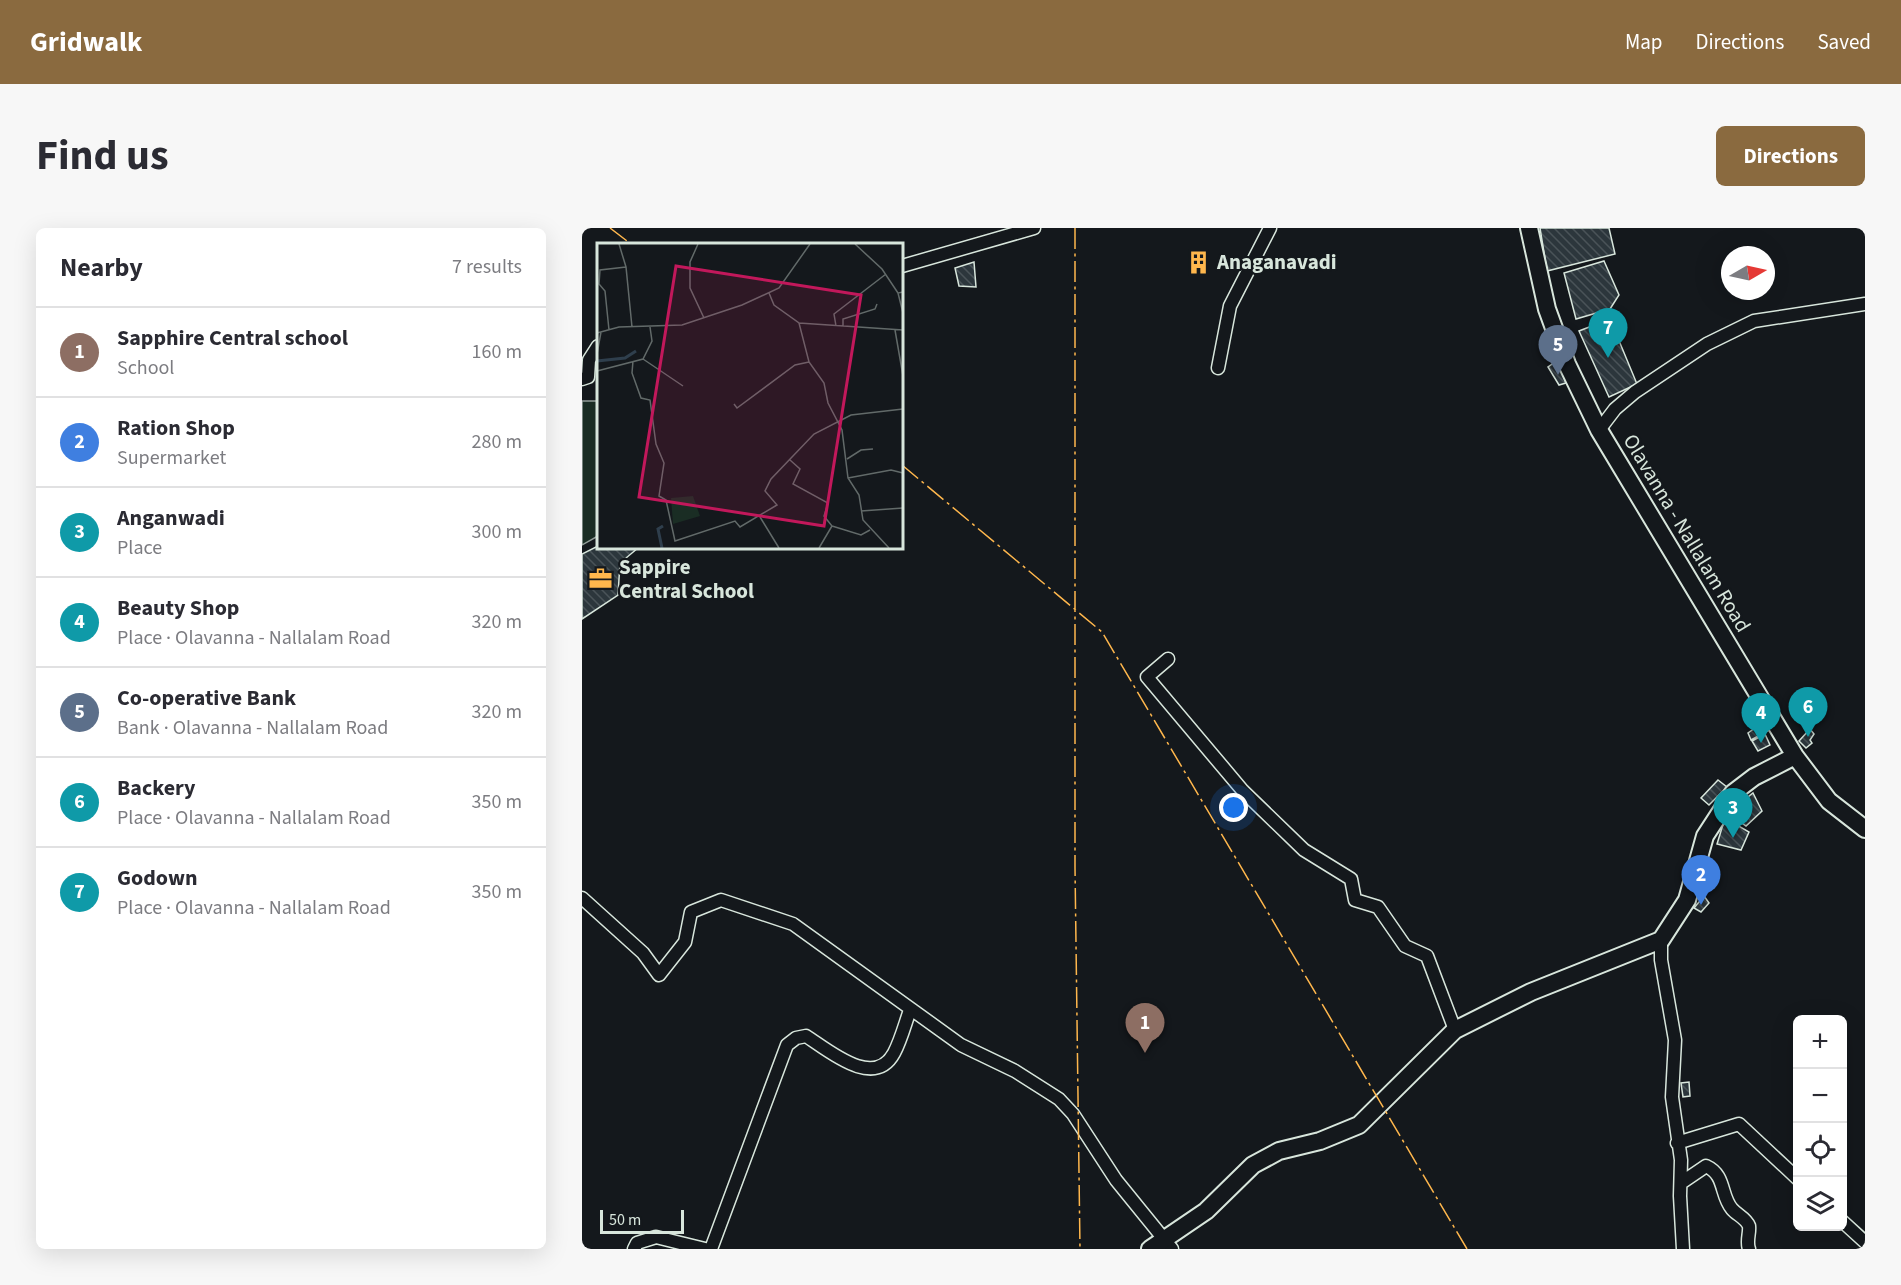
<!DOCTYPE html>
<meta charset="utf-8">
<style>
body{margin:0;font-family:"Source Sans 3",sans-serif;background:#f7f7f7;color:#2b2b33}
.controls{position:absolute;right:18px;bottom:18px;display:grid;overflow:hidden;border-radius:9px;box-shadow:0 6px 24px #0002}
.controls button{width:54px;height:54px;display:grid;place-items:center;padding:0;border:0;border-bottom:2px solid #e1e1e2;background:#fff;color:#2b2b33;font:30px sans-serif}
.compass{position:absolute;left:1139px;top:18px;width:54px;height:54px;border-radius:50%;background:#fff;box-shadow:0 6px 24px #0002;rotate:81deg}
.scale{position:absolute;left:18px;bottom:15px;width:84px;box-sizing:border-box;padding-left:6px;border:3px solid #d8e6dc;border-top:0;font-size:16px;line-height:21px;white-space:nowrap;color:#d8e6dc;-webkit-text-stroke:4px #14181c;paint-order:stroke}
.you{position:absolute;left:652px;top:580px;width:21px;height:21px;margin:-15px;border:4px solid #fff;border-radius:50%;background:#1a73e8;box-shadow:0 0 0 9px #1a73e833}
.badge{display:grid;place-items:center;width:39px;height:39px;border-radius:50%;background:#8a6a3f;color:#fff;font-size:20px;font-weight:700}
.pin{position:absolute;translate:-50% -50px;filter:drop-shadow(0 2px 3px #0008)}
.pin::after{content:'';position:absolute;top:32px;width:21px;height:18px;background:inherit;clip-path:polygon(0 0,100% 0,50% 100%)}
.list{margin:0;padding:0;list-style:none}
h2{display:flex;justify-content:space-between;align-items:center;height:78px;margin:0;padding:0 24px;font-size:26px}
h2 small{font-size:20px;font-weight:400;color:#7c7c81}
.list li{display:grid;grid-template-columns:39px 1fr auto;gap:18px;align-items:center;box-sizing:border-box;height:90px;padding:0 24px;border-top:2px solid #e1e1e2}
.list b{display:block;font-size:22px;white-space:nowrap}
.list p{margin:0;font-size:20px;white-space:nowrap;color:#7c7c81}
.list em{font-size:20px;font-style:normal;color:#7c7c81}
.icon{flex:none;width:33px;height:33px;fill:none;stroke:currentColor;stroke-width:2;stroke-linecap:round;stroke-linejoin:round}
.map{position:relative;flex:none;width:1283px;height:1021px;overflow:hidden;border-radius:9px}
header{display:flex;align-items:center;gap:36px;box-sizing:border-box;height:84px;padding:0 30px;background:#8a6a3f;color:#fff}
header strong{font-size:28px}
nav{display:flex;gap:33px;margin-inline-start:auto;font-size:21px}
.intro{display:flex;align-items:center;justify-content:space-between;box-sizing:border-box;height:144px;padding:0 36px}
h1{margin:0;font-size:42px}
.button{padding:15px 27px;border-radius:9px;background:#8a6a3f;color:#fff;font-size:21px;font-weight:700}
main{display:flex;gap:36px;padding:0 36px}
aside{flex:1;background:#fff;border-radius:9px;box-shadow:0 6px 24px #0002}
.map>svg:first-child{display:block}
</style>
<header>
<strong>Gridwalk</strong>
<nav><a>Map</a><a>Directions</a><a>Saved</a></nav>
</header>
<div class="intro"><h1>Find us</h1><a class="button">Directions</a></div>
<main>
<aside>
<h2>Nearby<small>7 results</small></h2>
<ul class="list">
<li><span class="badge" style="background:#8d6e63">1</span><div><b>Sapphire Central school</b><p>School</p></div><em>160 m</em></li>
<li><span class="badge" style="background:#3f7fe0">2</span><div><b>Ration Shop</b><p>Supermarket</p></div><em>280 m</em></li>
<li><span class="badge" style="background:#0f9aa8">3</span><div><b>Anganwadi</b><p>Place</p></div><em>300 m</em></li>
<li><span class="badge" style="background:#0f9aa8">4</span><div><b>Beauty Shop</b><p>Place · Olavanna - Nallalam Road</p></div><em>320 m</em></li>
<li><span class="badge" style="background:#5c6f8a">5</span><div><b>Co-operative Bank</b><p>Bank · Olavanna - Nallalam Road</p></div><em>320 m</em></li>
<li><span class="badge" style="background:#0f9aa8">6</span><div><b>Backery</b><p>Place · Olavanna - Nallalam Road</p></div><em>350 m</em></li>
<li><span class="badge" style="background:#0f9aa8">7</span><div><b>Godown</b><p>Place · Olavanna - Nallalam Road</p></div><em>350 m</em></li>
</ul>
</aside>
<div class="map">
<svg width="1283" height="1021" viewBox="0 0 1283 1021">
<defs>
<pattern id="building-back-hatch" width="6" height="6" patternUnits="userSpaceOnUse" patternTransform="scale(1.5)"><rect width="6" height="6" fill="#2c363c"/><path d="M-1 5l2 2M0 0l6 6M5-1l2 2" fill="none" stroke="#4a5358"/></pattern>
</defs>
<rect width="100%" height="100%" fill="#14181c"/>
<path fill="#1a2d24" stroke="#939e99" stroke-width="1.5" d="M 0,173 L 16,173 L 16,308 L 0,317 Z"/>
<path fill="url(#building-back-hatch)" stroke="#d8e6dc" stroke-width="1.5" d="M 958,0 L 1027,0 L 1033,26 L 965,43 Z
M 621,27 L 623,42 L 611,41 L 614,28 Z
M 1022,33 L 1037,67 L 1028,81 L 994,91 L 982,45 Z
M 392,34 L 394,59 L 377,58 L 373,40 Z
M 1028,91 L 1055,156 L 1027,169 L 997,103 Z
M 976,132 L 984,155 L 977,157 L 966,139 Z
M 16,318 L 56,320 L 38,335 L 36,367 L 0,391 L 0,326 Z
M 1183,493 L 1191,500 L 1169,512 L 1166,505 Z
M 1228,501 L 1232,506 L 1228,512 L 1230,515 L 1224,520 L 1217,513 Z
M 1183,506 L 1188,517 L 1176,523 L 1170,513 Z
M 1136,552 L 1145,559 L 1127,577 L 1119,570 Z
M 1171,565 L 1180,583 L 1164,598 L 1146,585 Z
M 1143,590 L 1167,604 L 1159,622 L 1135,616 Z
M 1122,668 L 1127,675 L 1119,684 L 1112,680 Z
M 1107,854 L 1108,868 L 1101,869 L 1099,855 Z"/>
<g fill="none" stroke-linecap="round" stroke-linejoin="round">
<defs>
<path id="minor" d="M 320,38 L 452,0
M 636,140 L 648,78 L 688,0
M 0,151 L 6,149 L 7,132 L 16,118
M 1017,202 L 1033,181 L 1053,164 L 1125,116 L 1172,93 L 1283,76
M 586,431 L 565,449 L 661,563 L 722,622 L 769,651 L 773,672 L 796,679 L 823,718 L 845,728 L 873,802
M 0,670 L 61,725 L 77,747 L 103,714 L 109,684 L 139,672 L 211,696 L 379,817 L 433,843 L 477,871 L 491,886 L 534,952 L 590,1021
M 1079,712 L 1079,732 L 1093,812 L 1090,869 L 1099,932 L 1098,968 L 1101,1021
M 1095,915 L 1157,896 L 1216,951
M 1099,955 L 1124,938 C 1144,947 1138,967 1150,981 C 1155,987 1164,990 1167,998 C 1168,1005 1164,1013 1167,1021
M 1260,993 L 1283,1014
M 52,1021 L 55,1015 L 74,1009 L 123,1021
M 129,1021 L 205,817 L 214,810 L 224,808 C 246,822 292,862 312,825 C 319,812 323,796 328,782"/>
<path id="major" d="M 947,0 L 965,81 L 985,136 L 1017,202 L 1213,528 L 1247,573 L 1283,601
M 568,1021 L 624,983 L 671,937 L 697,923 L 738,913 L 777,897 L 873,802 L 949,764 L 1079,712 L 1105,672 L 1123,608 L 1151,565 L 1172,549 L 1213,528"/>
</defs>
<use href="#minor" stroke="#d8e6dc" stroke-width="15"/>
<use href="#major" stroke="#d8e6dc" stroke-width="20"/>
<use href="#minor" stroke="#14181c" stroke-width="12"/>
<use href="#major" stroke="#14181c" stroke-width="16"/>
<path stroke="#ffb74d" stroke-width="1.5" stroke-dasharray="21 4.5 3 4.5" stroke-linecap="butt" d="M 28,0 L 49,16
M 493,0 L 493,639 L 498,1021
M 320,237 L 520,404 L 885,1021"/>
</g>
<defs>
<symbol id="building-bare" viewBox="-9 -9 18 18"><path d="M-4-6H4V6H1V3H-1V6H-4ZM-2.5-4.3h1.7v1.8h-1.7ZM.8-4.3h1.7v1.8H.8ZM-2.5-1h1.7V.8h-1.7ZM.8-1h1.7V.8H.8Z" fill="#ffb74d" stroke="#14181c" stroke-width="2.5" paint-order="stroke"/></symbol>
<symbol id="office-bare" viewBox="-9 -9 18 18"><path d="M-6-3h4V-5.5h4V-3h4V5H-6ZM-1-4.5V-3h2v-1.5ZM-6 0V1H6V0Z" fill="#ffb74d" stroke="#14181c" stroke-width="2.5" paint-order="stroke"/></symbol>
</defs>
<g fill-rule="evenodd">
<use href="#building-bare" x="600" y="18" width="33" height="33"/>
<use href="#office-bare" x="2" y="334" width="33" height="33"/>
</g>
<g text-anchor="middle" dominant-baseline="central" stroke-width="4.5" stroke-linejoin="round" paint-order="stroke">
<g font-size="21" font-weight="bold" fill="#d8e6dc" stroke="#14181c" text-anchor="start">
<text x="635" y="34">Anaganavadi</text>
<text x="37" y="339">Sappire<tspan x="37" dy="24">Central School</tspan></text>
</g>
<g font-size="21" fill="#d8e6dc" stroke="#14181c">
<text transform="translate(1105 305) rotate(59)">Olavanna - Nallalam Road</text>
</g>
</g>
<g transform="translate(15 15)">
<rect width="306" height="306" fill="#14181c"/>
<path d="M 96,253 L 103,273 L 76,281 L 74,255 Z" fill="#1a2d24"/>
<path fill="none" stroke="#2f3f4d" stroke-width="3" d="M 0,118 L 28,115 L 39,108M 65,305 L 61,286 L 66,283"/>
<path fill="none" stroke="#626a69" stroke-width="1.5" d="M 22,1 L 29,24 L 35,84M 101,1 L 93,19 L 93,45 L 107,75M 258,1 L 285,26 L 301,50M 306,49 L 301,50 L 306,70M 172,50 L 177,62 L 202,80 L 212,119 L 227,140 L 231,160 L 245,187 L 251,235 L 262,252 L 266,277 L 292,305M 202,80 L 306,87M 239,83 L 237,71 L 289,31M 246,83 L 246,76 L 278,66 L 280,61M 12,87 L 8,48 L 2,41 L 3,27 L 29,24M 298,87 L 306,133M 0,90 L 22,84 L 85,82 L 145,62 L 182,45 L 213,1M 0,111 L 4,89M 46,116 L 86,143M 36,118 L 35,130 L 44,155 L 53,157 L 59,201 L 67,220 L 62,253 L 69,257 L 78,298 L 138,278 L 143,284 L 180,262 L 168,248 L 174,236 L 217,191 L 254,172 L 306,166M 0,128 L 46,116 L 55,98 L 53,84M 137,161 L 140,165 L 198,122 L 212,119M 250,216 L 264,207 L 276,206M 193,217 L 203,226 L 196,241 L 231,260 L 227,273 L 235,283 L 222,305M 251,235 L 294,227 L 306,230M 264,268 L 306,265M 163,274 L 182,305M 235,283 L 264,292 L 273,287"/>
<path fill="#c2185b" fill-opacity="0.15" stroke="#c2185b" stroke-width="3" d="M 79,23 L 264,52 L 227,283 L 42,254 Z"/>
<rect width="306" height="306" fill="none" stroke="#d8e6dc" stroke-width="3"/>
</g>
</svg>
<div class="controls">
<button>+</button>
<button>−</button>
<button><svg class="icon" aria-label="locate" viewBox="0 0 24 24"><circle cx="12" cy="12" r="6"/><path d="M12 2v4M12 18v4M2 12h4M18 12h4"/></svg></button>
<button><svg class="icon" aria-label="layers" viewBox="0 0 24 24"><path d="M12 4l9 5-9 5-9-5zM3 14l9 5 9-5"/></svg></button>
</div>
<svg class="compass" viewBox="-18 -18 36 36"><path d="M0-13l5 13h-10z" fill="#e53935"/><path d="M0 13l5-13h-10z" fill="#7c7c81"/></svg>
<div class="scale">50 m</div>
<div class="you"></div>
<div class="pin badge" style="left:563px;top:825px;background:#8d6e63">1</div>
<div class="pin badge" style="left:1119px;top:677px;background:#3f7fe0">2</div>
<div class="pin badge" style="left:1151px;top:610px;background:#0f9aa8">3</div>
<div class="pin badge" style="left:1179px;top:515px;background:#0f9aa8">4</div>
<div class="pin badge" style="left:976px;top:147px;background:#5c6f8a">5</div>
<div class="pin badge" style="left:1226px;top:509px;background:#0f9aa8">6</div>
<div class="pin badge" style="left:1026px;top:130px;background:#0f9aa8">7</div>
</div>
</main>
